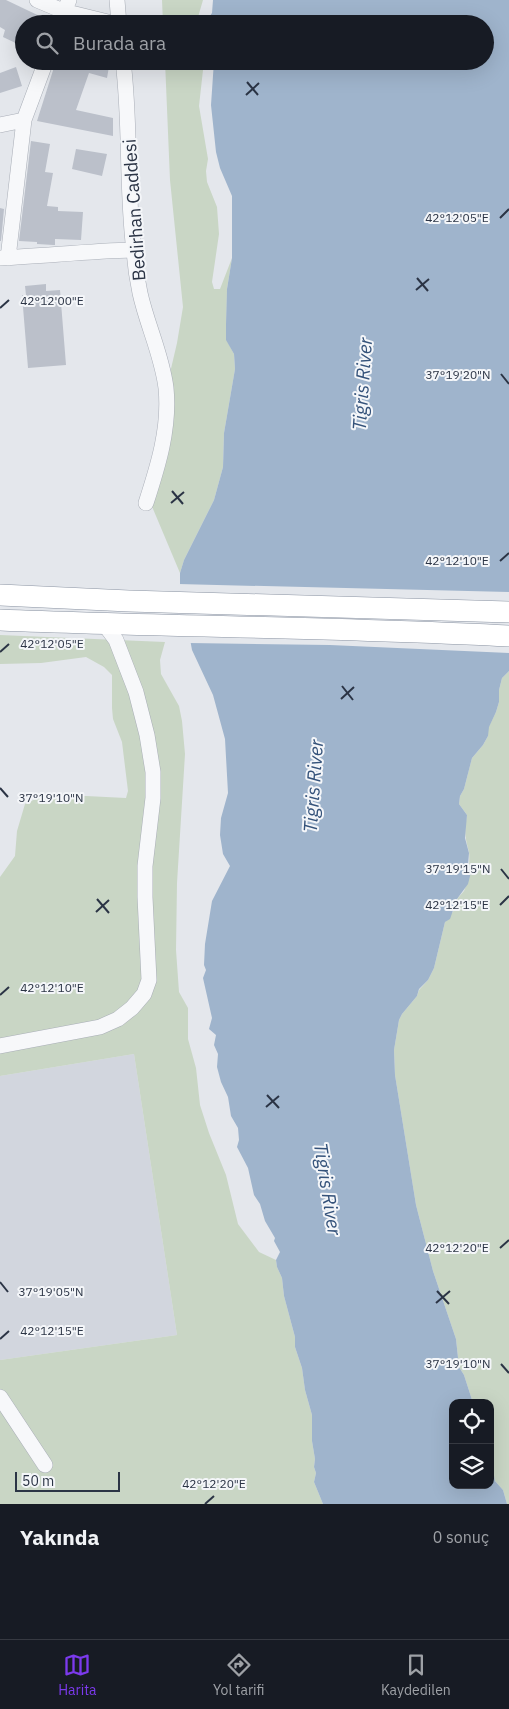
<!DOCTYPE html>
<html lang="tr">
<meta charset="utf-8">
<style>
body{margin:0;font-family:"IBM Plex Sans",sans-serif;background:#20242c;color:#f1f3f6}
.controls{position:absolute;right:15px;bottom:15px;display:grid;overflow:hidden;border-radius:10px;box-shadow:0 5px 20px #0002}
.controls button{width:45px;height:45px;display:grid;place-items:center;padding:0;border:0;border-bottom:1px solid #363941;background:#171b24;color:#f1f3f6;font:25px sans-serif}
.scale{position:absolute;left:15px;bottom:12px;width:105px;box-sizing:border-box;padding-left:5px;border:2px solid #2b3445;border-top:0;font-size:14px;line-height:18px;white-space:nowrap;color:#2b3445;-webkit-text-stroke:4px #f4f6f9;paint-order:stroke}
.list{margin:0;padding:0;list-style:none}
h2{display:flex;justify-content:space-between;align-items:center;height:65px;margin:0;padding:0 20px;font-size:21px}
h2 small{font-size:16px;font-weight:400;color:#9ea1a6}
.icon{flex:none;width:28px;height:28px;fill:none;stroke:currentColor;stroke-width:2;stroke-linecap:round;stroke-linejoin:round}
.map{position:relative;flex:none;width:509px;height:1504px;overflow:hidden}
.search{position:absolute;background:#171b24;box-shadow:0 5px 20px #0002;left:15px;right:15px;top:15px;height:55px;display:flex;align-items:center;gap:12px;box-sizing:border-box;padding:0 18px;border-radius:28px;color:#9ea1a6;font-size:19px}
.sheet{height:135px;background:#171b24}
nav{display:flex;justify-content:space-around;align-items:center;box-sizing:border-box;height:70px;border-top:1px solid #363941;background:#171b24;font-size:14px;color:#9ea1a6}
nav a{display:grid;justify-items:center;gap:2px}
nav .on{color:#7c3aed}
.map>svg:first-child{display:block}
</style>
<div class="map">
<svg width="509" height="1504" viewBox="0 0 509 1504">
<rect width="100%" height="100%" fill="#e4e7ec"/>
<path fill="#d2d6de" d="M 134,1054 L 177,1335 L 0,1360 L 0,1076 Z"/>
<path fill="#c9d6c5" d="M 162,0 L 203,0 L 196,24 L 163,24 Z
M 165,61 L 204,61 L 199,106 L 208,159 L 206,171 L 207,182 L 217,207 L 219,234 L 212,282 L 214,289 L 220,289 L 232,258 L 227,289 L 226,339 L 234,354 L 235,369 L 224,433 L 223,467 L 214,500 L 184,560 L 180,573 L 148,497 L 166,390 L 177,343 L 183,307 L 170,180 Z
M 0,635 L 165,642 L 160,660 L 161,674 L 179,706 L 182,721 L 185,754 L 177,883 L 176,950 L 179,992 L 188,1008 L 188,1039 L 196,1068 L 200,1105 L 209,1133 L 226,1175 L 238,1224 L 259,1252 L 276,1260 L 277,1267 L 282,1278 L 284,1296 L 295,1337 L 295,1347 L 302,1368 L 305,1390 L 312,1415 L 312,1441 L 315,1459 L 314,1467 L 316,1473 L 314,1482 L 323,1504 L 0,1504 L 0,1360 L 177,1335 L 134,1054 L 0,1076 L 0,877 L 15,856 L 17,831 L 25,804 L 46,794 L 126,798 L 128,791 L 122,742 L 113,719 L 112,708 L 112,675 L 104,667 L 86,657 L 41,663 L 0,664 Z
M 509,671 L 509,1504 L 507,1504 L 503,1490 L 495,1481 L 493,1473 L 490,1455 L 490,1403 L 473,1403 L 464,1375 L 459,1367 L 456,1339 L 433,1271 L 416,1205 L 395,1075 L 394,1050 L 399,1020 L 402,1014 L 417,996 L 419,990 L 428,980 L 434,968 L 445,922 L 455,909 L 457,899 L 464,891 L 471,872 C 468,865 470,859 469,852 C 465,837 464,831 467,815 L 459,804 L 460,796 L 464,789 L 472,758 L 483,745 L 488,736 L 488,728 L 496,712 L 499,702 L 499,690 L 502,678 Z"/>
<path fill="#9fb4cc" d="M 213,0 L 509,0 L 509,671 L 502,678 L 499,690 L 499,702 L 496,712 L 489,727 L 488,736 L 483,745 L 472,758 L 464,789 L 460,796 L 459,804 L 467,815 L 465,838 L 469,853 L 468,865 L 471,872 L 468,884 L 457,899 L 450,919 L 445,922 L 434,968 L 428,980 L 419,989 L 417,996 L 402,1014 L 399,1020 L 394,1050 L 395,1075 L 416,1205 L 433,1271 L 456,1339 L 459,1367 L 464,1375 L 473,1403 L 453,1403 L 453,1485 L 490,1485 L 490,1455 L 495,1481 L 503,1490 L 507,1504 L 323,1504 L 314,1482 L 316,1473 L 314,1467 L 315,1459 L 312,1441 L 312,1415 L 305,1390 L 302,1368 L 295,1347 L 295,1337 L 284,1296 L 282,1278 L 277,1267 L 276,1260 L 280,1252 L 274,1241 L 275,1238 L 265,1221 L 260,1204 L 254,1195 L 248,1168 L 237,1147 L 239,1140 L 238,1128 L 231,1116 L 228,1097 L 221,1082 L 217,1067 L 218,1054 L 214,1045 L 216,1035 L 209,1029 L 212,1018 L 203,978 L 206,970 L 204,965 L 205,944 L 212,901 L 230,866 L 223,854 L 220,835 L 221,818 L 228,793 L 225,739 L 213,695 L 192,650 L 180,584 L 180,573 L 184,560 L 214,500 L 223,467 L 224,433 L 235,369 L 234,354 L 226,340 L 226,324 L 227,289 L 232,258 L 232,196 L 220,168 L 216,152 L 211,105 L 214,61 L 485,61 L 485,24 L 207,24 L 207,20 L 212,13 Z"/>
<path fill="#e4e7ec" d="M 178,584 L 509,592 L 509,653 L 330,645 L 189,643 Z"/>
<path fill="#bbc0ca" d="M 0,0 L 6,0 L 50,21 L 50,24 L 24,24 L 24,47 L 3,37 L 5,30 L 0,27 Z
M 56,61 L 110,61 L 107,78 L 89,73 L 76,110 L 113,118 L 113,136 L 37,121 Z
M 16,67 L 22,86 L 0,93 L 0,73 Z
M 31,141 L 50,144 L 45,172 L 53,173 L 47,206 L 58,207 L 58,211 L 83,212 L 81,240 L 55,239 L 55,245 L 53,245 L 37,244 L 37,242 L 19,241 Z
M 76,149 L 107,154 L 102,176 L 72,169 Z
M 0,208 L 4,209 L 1,241 L 0,241 Z
M 46,284 L 46,291 L 60,290 L 66,365 L 28,368 L 22,295 L 26,295 L 25,286 Z"/>
<g fill="none" stroke-linecap="round" stroke-linejoin="round">
<defs>
<path id="minor" d="M 37,0 L 63,11 L 116,24
M 117,0 L 119,24
M 59,24 L 69,0
M 123,61 C 131,124 126,188 134,251 C 135,265 137,279 140,293 C 147,325 162,355 166,388 C 170,428 158,466 146,503
M 0,125 L 24,120
M 0,258 C 45,256 89,251 133,250
M 8,258 L 24,120 L 46,61
M 0,1046 L 100,1027 L 118,1019 L 132,1008 L 144,994 L 149,980 L 145,897 L 145,866 L 153,798 L 153,772 L 147,735 L 136,692 L 116,640 L 104,624
M 0,1397 L 45,1465"/>
<path id="highway" d="M 0,595 L 129,601 L 509,612
M 0,620 C 170,627 339,627 509,636"/>
</defs>
<use href="#minor" stroke="#a9aeb7" stroke-width="16"/>
<use href="#highway" stroke="#8b94a3" stroke-width="22"/>
<use href="#minor" stroke="#f7f8fa" stroke-width="15"/>
<use href="#highway" stroke="#fff" stroke-width="21"/>
</g>
<path fill="none" stroke="#2b3445" stroke-width="2" d="M 247,82 L 258,95M 246,95 L 259,83M 500,218 L 509,209M 417,278 L 428,291M 416,290 L 429,279M 0,308 L 9,300M 501,374 L 509,384M 172,491 L 183,504M 171,503 L 184,492M 500,561 L 509,553M 0,652 L 9,644M 342,686 L 353,700M 341,699 L 354,687M 0,788 L 8,797M 501,869 L 509,879M 97,899 L 109,913M 500,905 L 509,896M 96,912 L 109,900M 0,995 L 9,987M 267,1095 L 279,1108M 266,1107 L 279,1096M 500,1248 L 509,1240M 0,1282 L 8,1292M 437,1291 L 449,1304M 436,1303 L 450,1291M 0,1339 L 9,1331M 501,1364 L 509,1373M 205,1504 L 214,1496"/>
<g text-anchor="middle" dominant-baseline="central" stroke-width="4" stroke-linejoin="round" paint-order="stroke">
<g font-size="18" fill="#2b3445" stroke="#f4f6f9">
<text transform="translate(134 210) rotate(-94)">Bedirhan Caddesi</text>
</g>
<g font-size="19" font-style="italic" fill="#34527a" stroke="#f4f6f9">
<text transform="translate(362 384) rotate(-86)">Tigris River</text>
<text transform="translate(313 786) rotate(-86)">Tigris River</text>
<text transform="translate(328 1189) rotate(81)">Tigris River</text>
</g>
</g>
<g font-size="12" text-anchor="middle" fill="#2b3445" stroke="#f4f6f9" stroke-width="4" stroke-linejoin="round" paint-order="stroke">
<text x="457" y="222">42°12'05"E</text>
<text x="52" y="305">42°12'00"E</text>
<text x="458" y="379">37°19'20"N</text>
<text x="457" y="565">42°12'10"E</text>
<text x="52" y="648">42°12'05"E</text>
<text x="51" y="802">37°19'10"N</text>
<text x="458" y="873">37°19'15"N</text>
<text x="457" y="909">42°12'15"E</text>
<text x="52" y="992">42°12'10"E</text>
<text x="457" y="1252">42°12'20"E</text>
<text x="51" y="1296">37°19'05"N</text>
<text x="52" y="1335">42°12'15"E</text>
<text x="458" y="1368">37°19'10"N</text>
<text x="214" y="1488">42°12'20"E</text>
</g>
</svg>
<div class="controls">
<button><svg class="icon" aria-label="locate" viewBox="0 0 24 24"><circle cx="12" cy="12" r="6"/><path d="M12 2v4M12 18v4M2 12h4M18 12h4"/></svg></button>
<button><svg class="icon" aria-label="layers" viewBox="0 0 24 24"><path d="M12 4l9 5-9 5-9-5zM3 14l9 5 9-5"/></svg></button>
</div>
<div class="scale">50 m</div>
<div class="search"><svg class="icon" aria-label="search" viewBox="0 0 24 24"><circle cx="10" cy="10" r="6"/><path d="M15 15l6 6"/></svg>Burada ara</div>
</div>
<section class="sheet">
<h2>Yakında<small>0 sonuç</small></h2>
<ul class="list">
</ul>
</section>
<nav>
<a class="on"><svg class="icon" aria-label="map" viewBox="0 0 24 24"><path d="M3 6l6-2 6 2 6-2v14l-6 2-6-2-6 2zM9 4v14M15 6v14"/></svg>Harita</a>
<a><svg class="icon" aria-label="directions" viewBox="0 0 24 24"><path d="M12 3l9 9-9 9-9-9zM9 14v-3h6M13 9l2 2-2 2"/></svg>Yol tarifi</a>
<a><svg class="icon" aria-label="saved" viewBox="0 0 24 24"><path d="M7 4h10v16l-5-4-5 4z"/></svg>Kaydedilen</a>
</nav>
